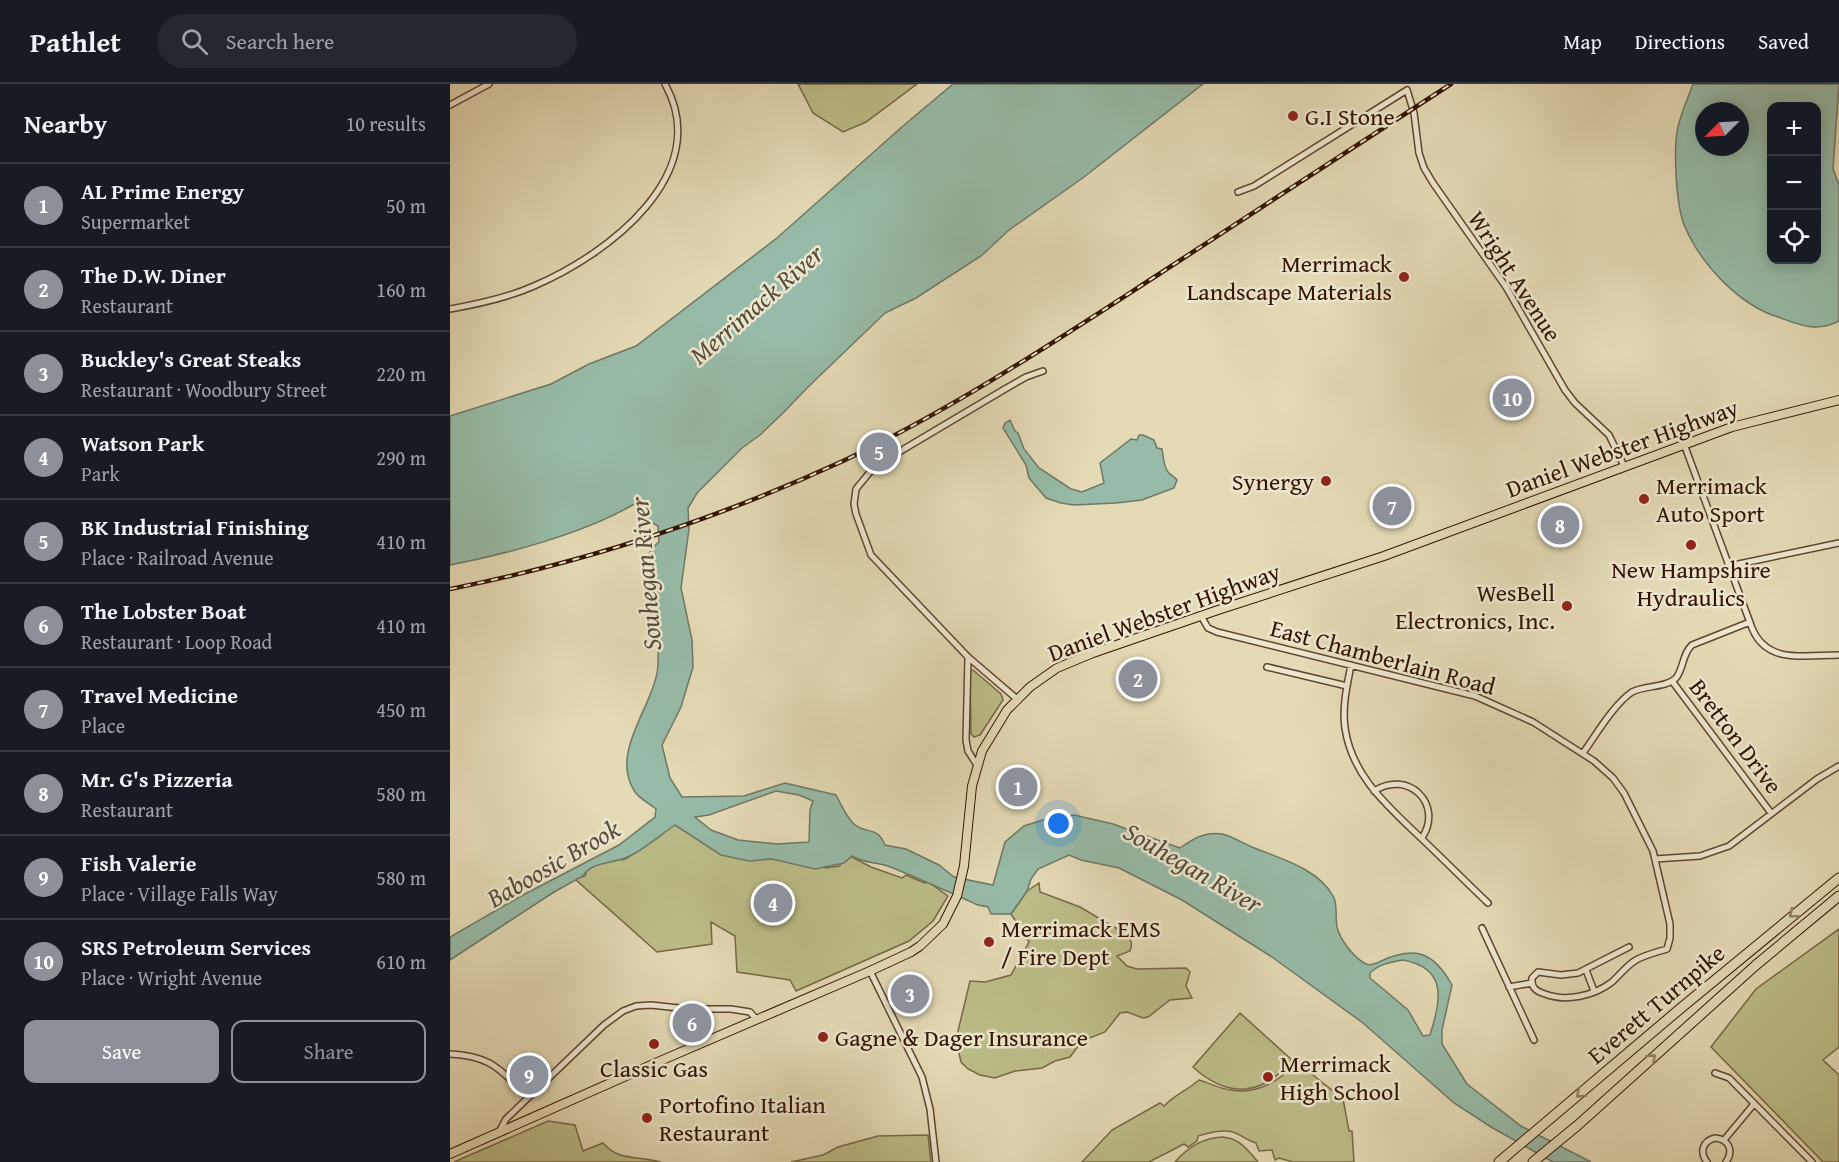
<!DOCTYPE html>
<meta charset="utf-8">
<style>
body{margin:0;font-family:"Gentium Book Plus",serif;background:#242831;color:#f1f3f6}
.controls{position:absolute;right:18px;top:18px;display:grid;overflow:hidden;border-radius:12px;box-shadow:0 3px 15px #0003}
.controls button{width:54px;height:54px;display:grid;place-items:center;padding:0;border:0;border-bottom:2px solid #363941;background:#171b24;color:#f1f3f6;font:30px sans-serif}
.compass{position:absolute;left:1245px;top:18px;width:54px;height:54px;border-radius:50%;background:#171b24;box-shadow:0 3px 15px #0003;rotate:246deg}
.you{position:absolute;left:609px;top:740px;width:21px;height:21px;margin:-15px;border:4px solid #fff;border-radius:50%;background:#1a73e8;box-shadow:0 0 0 9px #1a73e833}
.badge{display:grid;place-items:center;width:39px;height:39px;border-radius:50%;background:#8c9099;color:#fff;font-size:20px;font-weight:700}
.pin{position:absolute;translate:-50% -50%;border:3px solid #fff;box-shadow:0 2px 6px #0006}
.list{margin:0;padding:0;list-style:none}
h2{display:flex;justify-content:space-between;align-items:center;height:78px;margin:0;padding:0 24px;font-size:26px}
h2 small{font-size:20px;font-weight:400;color:#9ea1a6}
.list li{display:grid;grid-template-columns:39px 1fr auto;gap:18px;align-items:center;box-sizing:border-box;height:84px;padding:0 24px;border-top:2px solid #363941}
.list b{display:block;font-size:22px;white-space:nowrap}
.list p{margin:0;font-size:20px;white-space:nowrap;color:#9ea1a6}
.list em{font-size:20px;font-style:normal;color:#9ea1a6}
.actions{display:flex;gap:12px;padding:18px 24px}
.actions a{flex:1;padding:14px 0;border:2px solid #8c9099;border-radius:12px;text-align:center;font-size:21px;color:#8c9099}
.actions .main{background:#8c9099;color:#fff}
.icon{flex:none;width:33px;height:33px;fill:none;stroke:currentColor;stroke-width:2;stroke-linecap:round;stroke-linejoin:round}
.map{position:relative;flex:none;width:1389px;height:1078px;overflow:hidden}
header{display:flex;align-items:center;gap:36px;box-sizing:border-box;height:84px;padding:0 30px;background:#171b24;border-bottom:2px solid #363941}
header strong{font-size:28px}
nav{display:flex;gap:33px;margin-inline-start:auto;font-size:21px}
.search{width:420px;height:54px;background:#242831;display:flex;align-items:center;gap:15px;box-sizing:border-box;padding:0 21px;border-radius:33px;color:#9ea1a6;font-size:22px}
main{display:flex}
aside{flex:1;background:#171b24}
.map>svg:first-child{display:block}
</style>
<header>
<strong>Pathlet</strong>
<div class="search"><svg class="icon" aria-label="search" viewBox="0 0 24 24"><circle cx="10" cy="10" r="6"/><path d="M15 15l6 6"/></svg>Search here</div>
<nav><a>Map</a><a>Directions</a><a>Saved</a></nav>
</header>
<main>
<aside>
<h2>Nearby<small>10 results</small></h2>
<ul class="list">
<li><span class="badge">1</span><div><b>AL Prime Energy</b><p>Supermarket</p></div><em>50 m</em></li>
<li><span class="badge">2</span><div><b>The D.W. Diner</b><p>Restaurant</p></div><em>160 m</em></li>
<li><span class="badge">3</span><div><b>Buckley's Great Steaks</b><p>Restaurant · Woodbury Street</p></div><em>220 m</em></li>
<li><span class="badge">4</span><div><b>Watson Park</b><p>Park</p></div><em>290 m</em></li>
<li><span class="badge">5</span><div><b>BK Industrial Finishing</b><p>Place · Railroad Avenue</p></div><em>410 m</em></li>
<li><span class="badge">6</span><div><b>The Lobster Boat</b><p>Restaurant · Loop Road</p></div><em>410 m</em></li>
<li><span class="badge">7</span><div><b>Travel Medicine</b><p>Place</p></div><em>450 m</em></li>
<li><span class="badge">8</span><div><b>Mr. G's Pizzeria</b><p>Restaurant</p></div><em>580 m</em></li>
<li><span class="badge">9</span><div><b>Fish Valerie</b><p>Place · Village Falls Way</p></div><em>580 m</em></li>
<li><span class="badge">10</span><div><b>SRS Petroleum Services</b><p>Place · Wright Avenue</p></div><em>610 m</em></li>
</ul>
<div class="actions"><a class="main">Save</a><a>Share</a></div>
</aside>
<div class="map">
<svg width="1389" height="1078" viewBox="0 0 1389 1078">
<rect width="100%" height="100%" fill="#e4dab5"/>
<filter id="stains"><feTurbulence type="fractalNoise" baseFrequency=".00333" numOctaves="4"/><feColorMatrix values="0 0 0 0 .2 0 0 0 0 .09 0 0 0 0 .02 0 0 0 .5 -.17"/></filter>
<radialGradient id="worn" r=".72"><stop offset=".6" stop-color="#630" stop-opacity="0"/><stop offset="1" stop-color="#630" stop-opacity=".3"/></radialGradient>
<path fill="#bcbd88" stroke="#786845" stroke-width="1.5" d="M 348,0 L 467,0 L 416,38 L 393,48 L 363,29 Z
M 523,586 L 551,610 L 553,616 L 530,651 L 524,653 L 521,650 L 520,587 Z
M 223,740 L 376,784 L 389,782 L 400,772 L 421,783 L 452,794 L 456,791 L 475,799 L 477,797 L 498,812 L 483,837 L 459,857 L 346,907 L 340,896 L 287,888 L 285,852 L 261,838 L 262,860 L 207,868 L 125,795 L 135,792 L 137,786 L 160,773 L 172,776 L 177,774 L 209,753 Z
M 589,799 L 590,808 L 630,823 L 676,850 C 681,856 683,859 680,867 L 667,872 L 677,882 L 687,885 L 736,884 L 740,888 L 736,902 L 742,914 L 720,916 L 698,933 L 693,934 L 677,928 L 670,929 L 655,948 L 632,957 L 620,973 L 605,977 L 592,984 L 565,987 L 545,994 L 530,991 L 518,985 L 511,978 L 509,969 L 508,947 L 520,897 L 535,898 L 561,891 L 579,858 L 561,830 L 577,807 Z
M 1389,845 L 1389,963 L 1373,976 L 1389,991 L 1389,1078 L 1373,1078 L 1261,963 L 1306,905 Z
M 790,929 L 842,976 C 813,1012 778,1015 743,983 Z
M 848,979 L 893,1015 L 899,1047 L 902,1047 L 904,1078 L 843,1078 L 829,1074 L 825,1076 L 822,1066 L 809,1067 L 806,1059 C 798,1057 790,1050 783,1048 C 771,1045 759,1049 748,1052 L 747,1057 L 738,1063 L 734,1060 L 699,1078 L 632,1078 L 662,1046 L 710,1019 L 714,1022 C 724,1011 738,1006 749,996 C 760,999 770,1005 781,1006 C 808,1011 829,996 848,979 Z
M 98,1037 L 125,1041 L 133,1067 L 153,1059 C 169,1078 187,1071 211,1078 L 4,1078 Z
M 478,1051 L 481,1078 L 341,1078 L 373,1071 L 388,1063 L 428,1052 Z
M 772,1053 C 789,1054 797,1065 808,1078 L 725,1078 C 737,1064 753,1054 772,1053 Z"/>
<path fill="#97bba8" stroke="#6f7866" stroke-width="1.5" fill-rule="evenodd" d="M 503,0 L 753,0 L 634,93 L 559,146 L 531,172 L 466,214 L 435,229 L 358,303 L 333,329 L 310,351 L 292,364 L 247,409 L 238,424 L 239,445 L 231,504 L 242,556 L 243,583 L 231,623 L 212,661 L 220,694 L 232,713 L 294,712 L 335,699 L 386,711 C 391,720 396,733 404,740 C 417,751 426,741 435,761 L 456,765 L 489,781 L 504,793 L 543,801 L 555,758 L 574,742 L 599,734 L 624,731 L 663,740 L 730,764 C 743,755 755,747 772,750 C 782,752 792,759 802,763 C 828,774 868,784 883,812 C 888,820 885,833 887,843 C 890,856 903,872 914,879 C 920,883 926,879 931,877 C 967,861 984,869 1002,901 L 992,946 L 992,960 L 1017,1000 L 1071,1042 L 1141,1078 L 1103,1078 L 1041,1043 L 1004,1019 L 913,939 L 822,873 L 732,816 L 669,784 L 631,776 L 619,771 L 588,785 L 581,795 L 577,807 L 561,830 L 541,830 L 538,823 L 528,821 C 499,808 468,794 438,782 C 425,778 414,779 402,772 L 394,779 L 365,785 L 322,775 L 299,777 L 271,771 L 225,741 C 210,751 189,770 172,775 C 160,779 140,779 133,792 L 104,808 L 0,876 L 0,853 L 73,811 L 169,761 L 205,733 L 206,725 C 200,720 189,714 185,708 C 158,668 206,620 208,581 C 208,569 209,555 206,544 C 200,517 182,479 209,458 L 208,442 L 199,437 L 186,419 C 136,449 57,470 0,481 L 0,332 L 101,300 L 139,280 L 186,262 L 327,154 L 453,42 ZM 326,707 L 349,711 L 363,717 L 360,726 L 359,758 L 327,760 L 288,756 L 261,746 L 245,733 L 259,731 ZM 953,876 C 998,884 991,917 980,951 L 973,952 L 958,926 L 920,894 L 920,889 C 929,880 941,878 953,876 Z
M 1243,0 L 1389,0 L 1383,85 L 1389,101 L 1389,237 C 1367,249 1350,241 1328,233 C 1289,221 1251,180 1235,143 C 1226,123 1223,65 1228,43 C 1231,29 1238,14 1243,0 ZM 1366,22 L 1366,176 L 1322,176 L 1322,22 ZM 1254,27 L 1290,27 L 1290,63 L 1254,63 Z
M 560,336 L 565,347 L 568,349 L 574,365 L 589,384 L 621,405 L 632,408 L 654,399 L 650,379 L 681,355 L 687,356 L 689,351 L 693,351 L 704,356 L 707,364 L 712,365 C 713,372 714,385 719,389 C 722,392 725,393 727,396 L 724,404 L 692,416 L 666,419 L 624,421 L 611,419 L 596,414 L 579,394 L 576,381 L 553,344 L 555,339 Z"/>
<g fill="none" stroke-linecap="round" stroke-linejoin="round">
<defs>
<path id="street" d="M 0,21 L 39,0
M 788,108 L 804,102 L 957,6 L 964,29 L 969,69 L 974,84 L 983,99 L 1056,203 L 1115,306 L 1125,319 L 1159,351 L 1174,382
M 0,225 C 29,220 57,214 84,202 C 157,171 265,90 215,0
M 1234,360 L 1302,544 C 1317,581 1356,571 1389,571
M 1279,482 L 1389,459
M 751,532 L 758,544 L 767,548 L 1025,612 L 1083,638 L 1144,677 L 1163,694 L 1174,709 L 1203,767 L 1220,840 L 1220,854 L 1217,865 C 1207,868 1195,871 1186,876 C 1176,882 1170,891 1162,898 C 1144,912 1116,918 1095,910 C 1086,907 1081,904 1082,894 L 1088,888 L 1111,891 L 1128,889 L 1179,863
M 518,573 L 567,615
M 901,581 C 897,602 892,623 895,644 C 902,693 939,723 972,755 C 994,776 1016,798 1038,819
M 817,583 L 897,602
M 1222,597 L 1321,729
M 1133,669 C 1146,651 1164,620 1182,608 C 1195,601 1216,604 1226,594 C 1234,584 1232,570 1242,561 L 1300,538
M 527,681 L 518,667 L 516,656 L 518,573 L 421,471 L 406,430 L 404,420 L 406,405 L 420,388 L 454,365 L 555,305 L 576,293 L 593,287
M 924,707 C 958,685 994,720 972,754
M 1205,775 L 1250,772 L 1279,762 L 1367,695 L 1389,682
M 1032,844 L 1084,956
M 1136,886 L 1144,907
M 420,887 L 472,993 L 480,1025 L 486,1078
M 1059,903 L 1082,899
M 0,970 C 42,972 50,986 79,1013
M 1265,989 L 1279,994 L 1362,1078
M 49,1048 L 56,1035 L 154,941 L 173,927 L 186,922 L 201,921 L 238,925 L 281,925 L 300,928 L 306,935
M 1274,1056 L 1304,1020
M 1257,1078 C 1249,1068 1253,1057 1265,1054 C 1279,1055 1284,1067 1276,1078"/>
<path id="primary" d="M 0,1070 L 210,977 L 420,887 L 461,868 L 470,862 L 493,840 L 507,812 L 514,782 L 522,702 L 532,667 L 557,626 L 580,603 L 607,584 L 643,569 L 768,526 L 934,472 L 1282,343 L 1389,316"/>
<path id="highway" d="M 1049,1078 L 1231,924 L 1389,794
M 1083,1078 L 1128,1041 L 1306,881 L 1389,812"/>
</defs>
<use href="#street" stroke="#60462f" stroke-width="8"/>
<use href="#primary" stroke="#341402" stroke-width="10"/>
<use href="#highway" stroke="#341402" stroke-width="11"/>
<use href="#street" stroke="#ede7cf" stroke-width="5"/>
<use href="#primary" stroke="#e4dab5" stroke-width="8"/>
<use href="#highway" stroke="#e4dab5" stroke-width="9"/>
<defs>
<path id="rail" d="M 0,505 C 136,478 267,435 393,377 C 503,325 604,258 706,192 C 804,128 902,64 1001,0"/>
</defs>
<use href="#rail" stroke="#341402" stroke-width="4.5"/>
<use href="#rail" stroke="#ede7cf" stroke-width="2" stroke-dasharray="7" stroke-linecap="butt"/>
</g>
<defs><path id="oneway-chevron" d="M-2-3.5L2.5 0L-2 3.5" fill="none" stroke-width="1.6" stroke-linecap="round" stroke-linejoin="round" transform="scale(1.5)"/></defs>
<g stroke="#958164">
<use href="#oneway-chevron" transform="translate(1343 830) rotate(141)"/>
<use href="#oneway-chevron" transform="translate(1202 974) rotate(-42)"/>
<use href="#oneway-chevron" transform="translate(1130 1010) rotate(139)"/>
</g>
<g fill="#8f2418" stroke="#ede7cf" stroke-width="2">
<circle cx="843" cy="32" r="6"/>
<circle cx="954" cy="193" r="6"/>
<circle cx="876" cy="397" r="6"/>
<circle cx="1194" cy="415" r="6"/>
<circle cx="1241" cy="461" r="6"/>
<circle cx="1117" cy="522" r="6"/>
<circle cx="539" cy="858" r="6"/>
<circle cx="373" cy="953" r="6"/>
<circle cx="204" cy="960" r="6"/>
<circle cx="818" cy="993" r="6"/>
<circle cx="197" cy="1034" r="6"/>
</g>
<g text-anchor="middle" dominant-baseline="central" stroke-width="5" stroke-linejoin="round" paint-order="stroke">
<g font-size="24" fill="#341402" stroke="#ede7cf" text-anchor="start">
<text x="855" y="32">G.I Stone</text>
<text x="942" y="179" text-anchor="end">Merrimack<tspan x="942" dy="28">Landscape Materials</tspan></text>
<text x="864" y="397" text-anchor="end">Synergy</text>
<text x="1206" y="401">Merrimack<tspan x="1206" dy="28">Auto Sport</tspan></text>
<text x="1241" y="485" text-anchor="middle">New Hampshire<tspan x="1241" dy="28">Hydraulics</tspan></text>
<text x="1105" y="508" text-anchor="end">WesBell<tspan x="1105" dy="28">Electronics, Inc.</tspan></text>
<text x="551" y="844">Merrimack EMS<tspan x="551" dy="28">/ Fire Dept</tspan></text>
<text x="385" y="953">Gagne &amp; Dager Insurance</text>
<text x="830" y="979">Merrimack<tspan x="830" dy="28">High School</tspan></text>
<text x="204" y="984" text-anchor="middle">Classic Gas</text>
<text x="209" y="1020">Portofino Italian<tspan x="209" dy="28">Restaurant</tspan></text>
</g>
<g font-size="24" fill="#341402" stroke="#ede7cf">
<text transform="translate(1065 192) rotate(57)">Wright Avenue</text>
<text transform="translate(1172 364) rotate(-20)">Daniel Webster Highway</text>
<text transform="translate(714 528) rotate(-20)">Daniel Webster Highway</text>
<text transform="translate(933 573) rotate(15)">East Chamberlain Road</text>
<text transform="translate(1286 652) rotate(53)">Bretton Drive</text>
<text transform="translate(1206 920) rotate(-40)">Everett Turnpike</text>
</g>
<g font-size="26" font-style="italic" fill="#574e3c" stroke="#ede7cf">
<text transform="translate(306 220) rotate(-41)">Merrimack River</text>
<text transform="translate(195 490) rotate(-95)">Souhegan River</text>
<text transform="translate(103 779) rotate(-30)">Baboosic Brook</text>
<text transform="translate(743 783) rotate(30)">Souhegan River</text>
</g>
</g>
<rect width="100%" height="100%" filter="url(#stains)"/>
<rect width="100%" height="100%" fill="url(#worn)"/>
</svg>
<div class="controls">
<button>+</button>
<button>−</button>
<button><svg class="icon" aria-label="locate" viewBox="0 0 24 24"><circle cx="12" cy="12" r="6"/><path d="M12 2v4M12 18v4M2 12h4M18 12h4"/></svg></button>
</div>
<svg class="compass" viewBox="-18 -18 36 36"><path d="M0-13l5 13h-10z" fill="#e53935"/><path d="M0 13l5-13h-10z" fill="#9ea1a6"/></svg>
<div class="you"></div>
<div class="pin badge" style="left:568px;top:703px">1</div>
<div class="pin badge" style="left:688px;top:595px">2</div>
<div class="pin badge" style="left:460px;top:910px">3</div>
<div class="pin badge" style="left:323px;top:819px">4</div>
<div class="pin badge" style="left:429px;top:368px">5</div>
<div class="pin badge" style="left:242px;top:939px">6</div>
<div class="pin badge" style="left:942px;top:422px">7</div>
<div class="pin badge" style="left:1110px;top:441px">8</div>
<div class="pin badge" style="left:79px;top:991px">9</div>
<div class="pin badge" style="left:1062px;top:314px">10</div>
</div>
</main>
